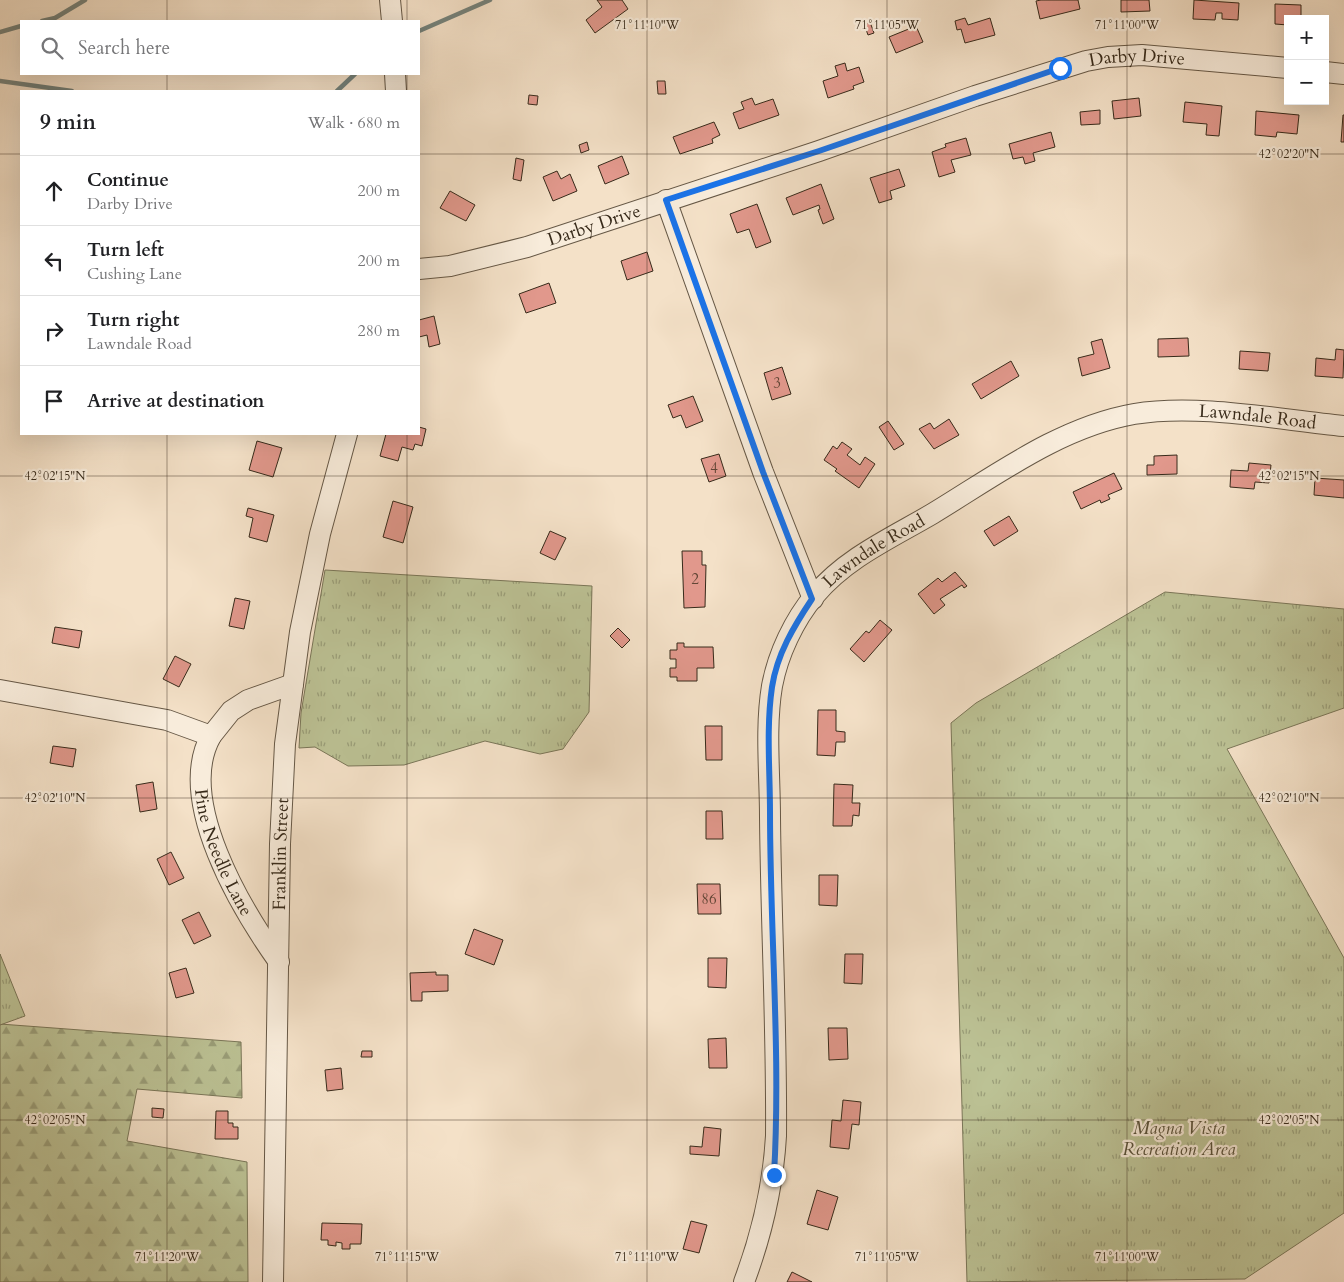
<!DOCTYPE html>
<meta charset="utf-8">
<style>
body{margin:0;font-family:Cardo,serif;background:#f2f2f2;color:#202124}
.controls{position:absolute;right:15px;top:15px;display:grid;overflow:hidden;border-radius:0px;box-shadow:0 5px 20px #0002}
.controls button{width:45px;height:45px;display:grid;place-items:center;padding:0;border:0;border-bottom:1px solid #e0e0e0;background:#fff;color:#202124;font:25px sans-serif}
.stop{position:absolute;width:15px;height:15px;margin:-11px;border:4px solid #1a73e8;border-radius:50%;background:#fff}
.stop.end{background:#1a73e8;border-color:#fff;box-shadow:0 1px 5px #0008}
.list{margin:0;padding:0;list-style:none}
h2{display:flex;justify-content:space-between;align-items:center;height:65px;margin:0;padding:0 20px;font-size:21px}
h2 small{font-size:16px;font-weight:400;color:#757577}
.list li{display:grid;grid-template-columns:32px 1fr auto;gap:15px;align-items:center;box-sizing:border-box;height:70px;padding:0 20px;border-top:1px solid #e0e0e0}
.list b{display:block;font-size:19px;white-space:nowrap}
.list p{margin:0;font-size:16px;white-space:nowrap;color:#757577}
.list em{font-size:16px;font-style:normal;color:#757577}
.icon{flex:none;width:28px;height:28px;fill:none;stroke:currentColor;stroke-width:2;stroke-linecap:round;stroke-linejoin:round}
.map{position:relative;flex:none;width:1344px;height:1282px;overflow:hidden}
.search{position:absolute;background:#fff;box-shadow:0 5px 20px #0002;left:20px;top:20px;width:400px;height:55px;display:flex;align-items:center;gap:12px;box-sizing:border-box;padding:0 18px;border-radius:0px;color:#757577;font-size:19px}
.panel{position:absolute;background:#fff;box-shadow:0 5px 20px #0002;left:20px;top:90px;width:400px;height:345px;border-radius:0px}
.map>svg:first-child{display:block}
</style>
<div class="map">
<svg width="1344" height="1282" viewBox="0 0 1344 1282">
<defs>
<pattern id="forest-firs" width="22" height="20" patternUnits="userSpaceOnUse" patternTransform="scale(1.25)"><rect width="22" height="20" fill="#bcc295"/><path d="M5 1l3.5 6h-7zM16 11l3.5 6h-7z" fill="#9a9e79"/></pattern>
<pattern id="park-tufts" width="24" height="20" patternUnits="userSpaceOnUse" patternTransform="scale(1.25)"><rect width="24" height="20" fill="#bcc295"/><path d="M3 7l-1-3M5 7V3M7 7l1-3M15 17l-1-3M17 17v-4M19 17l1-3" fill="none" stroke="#9a9e79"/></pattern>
</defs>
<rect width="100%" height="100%" fill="#f4e1c8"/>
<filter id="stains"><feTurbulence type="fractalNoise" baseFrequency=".004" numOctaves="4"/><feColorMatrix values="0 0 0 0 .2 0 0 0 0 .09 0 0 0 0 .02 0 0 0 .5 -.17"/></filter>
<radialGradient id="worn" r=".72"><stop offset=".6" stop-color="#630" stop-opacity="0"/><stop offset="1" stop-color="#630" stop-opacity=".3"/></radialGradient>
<path fill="url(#forest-firs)" stroke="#7a7658" d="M 0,1024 L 241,1042 L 242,1098 L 137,1089 L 127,1141 L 247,1162 L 248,1282 L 0,1282 Z"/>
<path fill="url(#park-tufts)" stroke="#7a7658" d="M 325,570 L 592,586 L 589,712 L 563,749 L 540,754 L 485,741 L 404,765 L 348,766 L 315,747 L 299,748 L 301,713 Z
M 1165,592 L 1344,609 L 1344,708 L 1227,749 L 1344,958 L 1344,1213 L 1245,1279 L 967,1282 L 951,723 L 976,703 Z
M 0,954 L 25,1016 L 0,1025 Z"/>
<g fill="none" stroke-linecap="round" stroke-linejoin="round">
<path stroke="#75827b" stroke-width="4.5" d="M 42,21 L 55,18 L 85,0
M 419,31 L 490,0
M 0,32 L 21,26
M 0,81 L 72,91
M 337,91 L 355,74"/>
</g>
<path fill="#e1988c" stroke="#372a1a" d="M 597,0 L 622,0 L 628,9 L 595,33 L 586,20 L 602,7 Z
M 1041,0 L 1078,0 L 1080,9 L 1040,19 L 1036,1 Z
M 1121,0 L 1149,0 L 1150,11 L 1121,12 Z
M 1194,0 L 1239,3 L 1238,20 L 1222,19 L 1222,13 L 1216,13 L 1215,20 L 1193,19 Z
M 1275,4 L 1301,5 L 1301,19 L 1288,19 L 1288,25 L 1275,24 Z
M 965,18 L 968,25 L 990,18 L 995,35 L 965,43 L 961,29 L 957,30 L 955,21 Z
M 870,22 L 874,33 L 868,35 L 864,24 Z
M 916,26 L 923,42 L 896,53 L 889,37 Z
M 845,63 L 847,71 L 859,67 L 864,82 L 853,86 L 854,89 L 828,98 L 823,81 L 838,76 L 835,66 Z
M 657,81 L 665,81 L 666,94 L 658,94 Z
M 529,95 L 538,96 L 537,105 L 528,104 Z
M 752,98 L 755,105 L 773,99 L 779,115 L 739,129 L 733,113 L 744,109 L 741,102 Z
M 1139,98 L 1141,116 L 1114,119 L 1112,101 Z
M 1185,102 L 1222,106 L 1219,136 L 1206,135 L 1207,124 L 1183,122 Z
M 1100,110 L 1100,124 L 1081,125 L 1080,112 Z
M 1256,111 L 1299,115 L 1297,134 L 1277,132 L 1276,137 L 1255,135 Z
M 1343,115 L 1344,115 L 1344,142 L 1341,142 Z
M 714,122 L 720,135 L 712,139 L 713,143 L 680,154 L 673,137 Z
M 1051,132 L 1055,147 L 1033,153 L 1035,161 L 1025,164 L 1023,157 L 1013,159 L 1009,144 Z
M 966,138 L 971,155 L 951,160 L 955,172 L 939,177 L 932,152 L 946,147 L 945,144 Z
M 587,142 L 589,150 L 581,153 L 579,145 Z
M 622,156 L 629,174 L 605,184 L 598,166 Z
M 516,158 L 524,160 L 521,181 L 513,179 Z
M 899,169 L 905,186 L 890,191 L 892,199 L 879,203 L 870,178 Z
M 557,171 L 561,179 L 570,174 L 577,191 L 553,201 L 543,177 Z
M 821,184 L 834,219 L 823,224 L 818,210 L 820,209 L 819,205 L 793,215 L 786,198 Z
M 450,191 L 475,205 L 466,221 L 440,208 Z
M 757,204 L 771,242 L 756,248 L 749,229 L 737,233 L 730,214 Z
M 647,252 L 653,271 L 627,280 L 621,261 Z
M 549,283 L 556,303 L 526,313 L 519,294 Z
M 434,316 L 440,344 L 429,347 L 427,335 L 419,337 L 419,320 Z
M 1188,338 L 1189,356 L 1158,357 L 1158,339 Z
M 1102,339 L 1110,368 L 1082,376 L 1078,358 L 1094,354 L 1091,342 Z
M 1336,349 L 1344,350 L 1343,378 L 1315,376 L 1316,358 L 1335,360 Z
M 1240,351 L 1270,353 L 1268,371 L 1239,369 Z
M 1011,361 L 1019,376 L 981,399 L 972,384 Z
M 782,367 L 791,394 L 772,400 L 764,373 Z
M 693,396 L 703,421 L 686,428 L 681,415 L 673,418 L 668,405 Z
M 949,419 L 959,435 L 934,449 L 919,429 L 930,423 L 934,429 Z
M 888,421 L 904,444 L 894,450 L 879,427 Z
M 419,427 L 426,429 L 422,446 L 415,444 L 413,450 L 402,447 L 398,461 L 380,456 L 386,434 L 419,434 Z
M 257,441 L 282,448 L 273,477 L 249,470 Z
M 842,442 L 852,449 L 847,455 L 860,465 L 865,457 L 875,464 L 859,488 L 835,471 L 837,469 L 824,460 L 833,446 L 837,449 Z
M 719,454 L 726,476 L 709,482 L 701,459 Z
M 1177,455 L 1177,474 L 1147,475 L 1147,465 L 1154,465 L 1154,456 Z
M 1249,463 L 1271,465 L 1269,483 L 1255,482 L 1254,489 L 1230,487 L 1231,470 L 1248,471 Z
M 1114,473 L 1122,489 L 1108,495 L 1110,499 L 1101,503 L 1100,500 L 1081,509 L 1073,492 Z
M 1315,478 L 1344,480 L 1344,498 L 1314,495 Z
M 393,501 L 413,507 L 403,543 L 383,537 Z
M 248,508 L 274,515 L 267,542 L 249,537 L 253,518 L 246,516 Z
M 1009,516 L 1018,531 L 994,546 L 984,531 Z
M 550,531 L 566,538 L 555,560 L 540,553 Z
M 682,551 L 702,551 L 702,565 L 706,565 L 705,607 L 684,608 Z
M 955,572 L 967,586 L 964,588 L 962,585 L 940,599 L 945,605 L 934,614 L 918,594 L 938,578 L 942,582 Z
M 235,598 L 250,601 L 244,629 L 229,626 Z
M 880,620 L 892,630 L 864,662 L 850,649 L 866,631 L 869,633 Z
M 55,627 L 82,631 L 79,648 L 52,643 Z
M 618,628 L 630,640 L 622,648 L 610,636 Z
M 677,643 L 684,643 L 684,647 L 713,647 L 714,668 L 697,668 L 697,681 L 677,681 L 677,677 L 670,677 L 670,668 L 676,668 L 676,659 L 670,659 L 670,650 L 677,650 Z
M 175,656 L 191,664 L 179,687 L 163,679 Z
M 818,710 L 836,710 L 836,731 L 845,732 L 845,742 L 836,742 L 835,756 L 817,755 Z
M 705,726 L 722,726 L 722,760 L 706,760 Z
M 53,746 L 76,749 L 73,767 L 50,763 Z
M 153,782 L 157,809 L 140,812 L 136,785 Z
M 834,784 L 853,785 L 852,803 L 860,803 L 859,816 L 853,815 L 852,826 L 833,826 Z
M 706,811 L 722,811 L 723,839 L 706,839 Z
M 171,852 L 184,878 L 169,885 L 157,859 Z
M 819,875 L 838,875 L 837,906 L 819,905 Z
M 697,884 L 720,884 L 721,914 L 698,914 Z
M 199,912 L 211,936 L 194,944 L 182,920 Z
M 474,929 L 503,940 L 494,965 L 465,954 Z
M 845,954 L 863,954 L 862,984 L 844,983 Z
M 708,958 L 727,958 L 726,988 L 708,987 Z
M 186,968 L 194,993 L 176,998 L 169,973 Z
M 436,972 L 436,975 L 448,975 L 448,991 L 422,992 L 422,1001 L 411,1001 L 410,973 Z
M 828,1028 L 847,1028 L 848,1059 L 829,1060 Z
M 726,1038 L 727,1068 L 709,1068 L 708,1039 Z
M 362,1051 L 372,1051 L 372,1057 L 361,1057 Z
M 341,1068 L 343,1089 L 327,1091 L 325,1070 Z
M 843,1100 L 861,1102 L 859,1125 L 852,1124 L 849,1149 L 830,1147 L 832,1120 L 841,1121 Z
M 152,1108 L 164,1109 L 163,1118 L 152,1117 Z
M 216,1111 L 228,1111 L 228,1123 L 233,1123 L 233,1127 L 238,1127 L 238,1139 L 215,1139 Z
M 704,1127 L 721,1129 L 719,1156 L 690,1154 L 690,1146 L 702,1147 Z
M 817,1190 L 838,1197 L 828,1230 L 807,1224 Z
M 691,1221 L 707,1225 L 699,1253 L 683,1249 Z
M 322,1223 L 362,1224 L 361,1244 L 350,1244 L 350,1249 L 342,1249 L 342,1243 L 336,1242 L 336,1246 L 328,1245 L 328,1240 L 321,1240 Z
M 792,1272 L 812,1282 L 787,1282 Z"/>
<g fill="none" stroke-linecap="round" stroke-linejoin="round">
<defs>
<g id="minor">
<path d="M 390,0 L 392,21"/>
<path d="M 1325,72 L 1344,74"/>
<path d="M 395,74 L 396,91"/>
<path d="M 666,200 L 763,472 L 813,599"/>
<path id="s1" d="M 419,269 L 450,266 L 527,247 L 819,151 L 975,96 L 1086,61 L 1108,57 L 1142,55 L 1288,68"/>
<path d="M 0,690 L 167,720 L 211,736 L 231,711 L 248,700 L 293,684"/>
<path id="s2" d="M 211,736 C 175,800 242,910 279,962"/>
<path id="s3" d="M 273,1282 L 280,844 L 285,744 L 300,632 L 320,534 L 347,434"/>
<path id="s4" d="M 744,1282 C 762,1234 773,1187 776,1136 C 777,1030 771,923 770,817 C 770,775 765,728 772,686 C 778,654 794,620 815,595 C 846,558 891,538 932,514 C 995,476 1060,427 1134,414 C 1198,403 1280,420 1344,426"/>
</g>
</defs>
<use href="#minor" stroke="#665846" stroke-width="22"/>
<use href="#minor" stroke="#f8ecdb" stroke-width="20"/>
</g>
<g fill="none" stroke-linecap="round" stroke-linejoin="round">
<path stroke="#1a73e8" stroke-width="6" d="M 774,1175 C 781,1054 770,933 770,812 C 770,771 766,728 772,687 C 777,654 794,626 812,599 L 763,472 L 666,200 L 819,151 L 1060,68"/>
</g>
<path fill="none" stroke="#372a1a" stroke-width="1" stroke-opacity="0.45" d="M 167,0 L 167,21M 407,0 L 407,21M 647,0 L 647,1282M 887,0 L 887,1282M 1127,0 L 1127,1282M 167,74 L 167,91M 407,74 L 407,91M 0,154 L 21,154M 419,154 L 1344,154M 167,434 L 167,1282M 407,434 L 407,1282M 0,476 L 1344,476M 0,798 L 1344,798M 0,1120 L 1344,1120"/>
<g text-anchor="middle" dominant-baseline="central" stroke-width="4.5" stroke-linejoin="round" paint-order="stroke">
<g font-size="15" fill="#624636">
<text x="777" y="383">3</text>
<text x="714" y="468">4</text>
<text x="695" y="579">2</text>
<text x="709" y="899">86</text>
</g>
<g font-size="18" fill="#372a1a" stroke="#f8ecdb">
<text stroke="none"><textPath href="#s1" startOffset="751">Darby Drive</textPath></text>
<text stroke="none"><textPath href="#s1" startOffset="181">Darby Drive</textPath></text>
<text stroke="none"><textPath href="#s4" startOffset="1196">Lawndale Road</textPath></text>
<text stroke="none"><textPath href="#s4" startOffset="776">Lawndale Road</textPath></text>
<text stroke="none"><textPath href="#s2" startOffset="122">Pine Needle Lane</textPath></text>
<text stroke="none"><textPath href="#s3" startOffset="428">Franklin Street</textPath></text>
</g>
<g font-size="18" font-style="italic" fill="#585039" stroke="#f8ecdb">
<text x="1179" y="1128">Magna Vista<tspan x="1179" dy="21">Recreation Area</tspan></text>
</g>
</g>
<g font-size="12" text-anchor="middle" fill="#372a1a" stroke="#f8ecdb" stroke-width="4.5" stroke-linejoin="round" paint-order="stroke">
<text x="647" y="29">71°11'10"W</text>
<text x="887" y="29">71°11'05"W</text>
<text x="1127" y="29">71°11'00"W</text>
<text x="1289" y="158">42°02'20"N</text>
<text x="55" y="480">42°02'15"N</text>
<text x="1289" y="480">42°02'15"N</text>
<text x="55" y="802">42°02'10"N</text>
<text x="1289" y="802">42°02'10"N</text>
<text x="55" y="1124">42°02'05"N</text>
<text x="1289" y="1124">42°02'05"N</text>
<text x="167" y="1261">71°11'20"W</text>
<text x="407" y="1261">71°11'15"W</text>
<text x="647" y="1261">71°11'10"W</text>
<text x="887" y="1261">71°11'05"W</text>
<text x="1127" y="1261">71°11'00"W</text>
</g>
<rect width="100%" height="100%" filter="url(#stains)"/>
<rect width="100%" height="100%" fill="url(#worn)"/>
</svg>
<div class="controls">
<button>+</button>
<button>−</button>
</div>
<div class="stop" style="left:1060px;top:68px"></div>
<div class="stop end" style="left:774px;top:1175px"></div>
<div class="search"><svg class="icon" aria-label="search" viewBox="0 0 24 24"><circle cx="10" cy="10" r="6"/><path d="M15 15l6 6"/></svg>Search here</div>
<section class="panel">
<h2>9 min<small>Walk · 680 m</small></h2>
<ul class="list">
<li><svg class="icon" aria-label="ahead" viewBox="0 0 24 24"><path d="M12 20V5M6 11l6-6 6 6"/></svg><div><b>Continue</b><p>Darby Drive</p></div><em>200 m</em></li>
<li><svg class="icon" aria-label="left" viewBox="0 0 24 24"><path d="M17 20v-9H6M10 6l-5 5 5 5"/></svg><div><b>Turn left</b><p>Cushing Lane</p></div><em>200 m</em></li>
<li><svg class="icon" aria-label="right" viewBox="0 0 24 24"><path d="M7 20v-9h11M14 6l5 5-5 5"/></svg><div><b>Turn right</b><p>Lawndale Road</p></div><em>280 m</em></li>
<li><svg class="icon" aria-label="arrive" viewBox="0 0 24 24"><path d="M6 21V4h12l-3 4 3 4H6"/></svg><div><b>Arrive at destination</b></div></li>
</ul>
</section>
</div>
